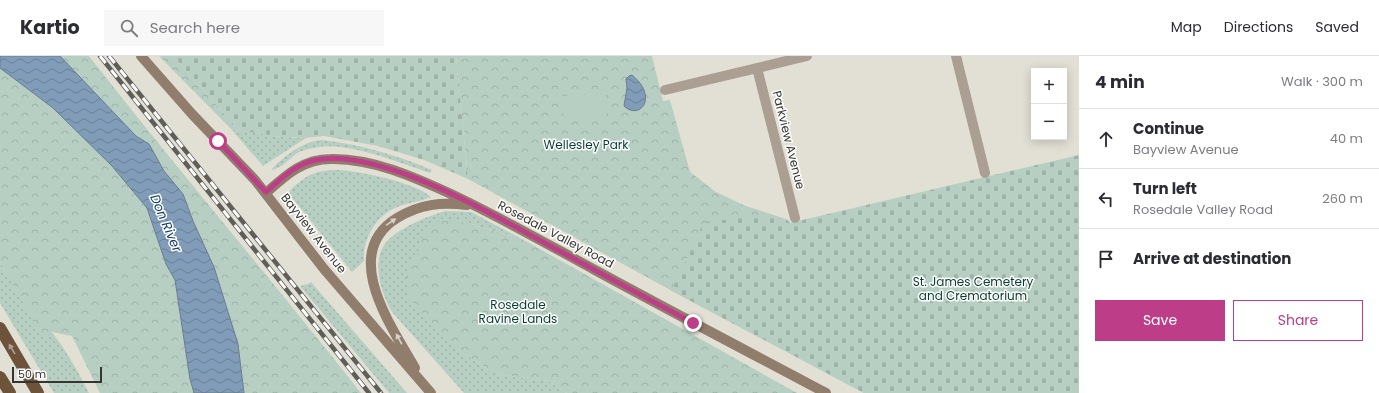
<!DOCTYPE html>
<meta charset="utf-8">
<style>
body{margin:0;font-family:Poppins,sans-serif;background:#f7f7f7;color:#2b2b33}
.controls{position:absolute;right:12px;top:12px;display:grid;overflow:hidden;border-radius:0px;box-shadow:0 2px 10px #0003}
.controls button{width:36px;height:36px;display:grid;place-items:center;padding:0;border:0;border-bottom:1px solid #e1e1e2;background:#fff;color:#2b2b33;font:20px sans-serif}
.scale{position:absolute;left:12px;bottom:10px;width:90px;box-sizing:border-box;padding-left:4px;border:2px solid #363531;border-top:0;font-size:11px;line-height:14px;white-space:nowrap;color:#363531;-webkit-text-stroke:3px #fff;paint-order:stroke}
.stop{position:absolute;width:12px;height:12px;margin:-9px;border:3px solid #bd3d89;border-radius:50%;background:#fff}
.stop.end{background:#bd3d89;border-color:#fff;box-shadow:0 1px 4px #0008}
.list{margin:0;padding:0;list-style:none}
h2{display:flex;justify-content:space-between;align-items:center;height:52px;margin:0;padding:0 16px;font-size:17px}
h2 small{font-size:13px;font-weight:400;color:#7c7c81}
.list li{display:grid;grid-template-columns:26px 1fr auto;gap:12px;align-items:center;box-sizing:border-box;height:60px;padding:0 16px;border-top:1px solid #e1e1e2}
.list b{display:block;font-size:15px;white-space:nowrap}
.list p{margin:0;font-size:13px;white-space:nowrap;color:#7c7c81}
.list em{font-size:13px;font-style:normal;color:#7c7c81}
.actions{display:flex;gap:8px;padding:12px 16px}
.actions a{flex:1;padding:9px 0;border:1px solid #bd3d89;border-radius:0px;text-align:center;font-size:14px;color:#bd3d89}
.actions .main{background:#bd3d89;color:#fff}
.icon{flex:none;width:22px;height:22px;fill:none;stroke:currentColor;stroke-width:2;stroke-linecap:round;stroke-linejoin:round}
.map{position:relative;flex:none;width:1079px;height:337px;overflow:hidden}
header{display:flex;align-items:center;gap:24px;box-sizing:border-box;height:56px;padding:0 20px;background:#fff;border-bottom:1px solid #e1e1e2}
header strong{font-size:19px}
nav{display:flex;gap:22px;margin-inline-start:auto;font-size:14px}
.search{width:280px;height:36px;background:#f7f7f7;display:flex;align-items:center;gap:10px;box-sizing:border-box;padding:0 14px;border-radius:0px;color:#7c7c81;font-size:15px}
main{display:flex}
aside{flex:1;background:#fff}
.map>svg:first-child{display:block}
</style>
<header>
<strong>Kartio</strong>
<div class="search"><svg class="icon" aria-label="search" viewBox="0 0 24 24"><circle cx="10" cy="10" r="6"/><path d="M15 15l6 6"/></svg>Search here</div>
<nav><a>Map</a><a>Directions</a><a>Saved</a></nav>
</header>
<main>
<div class="map">
<svg width="1079" height="337" viewBox="0 0 1079 337">
<defs>
<pattern id="grass-dots" width="8" height="8" patternUnits="userSpaceOnUse"><rect width="8" height="8" fill="#b7cfc3"/><path d="M2 2h.1M6 6h.1" fill="none" stroke="#9eb2a8" stroke-width="1.8" stroke-linecap="round"/></pattern>
<pattern id="forest-crowns" width="20" height="18" patternUnits="userSpaceOnUse"><rect width="20" height="18" fill="#b7cfc3"/><path d="M2 6a3 3 0 1 1 6 0M12 15a3 3 0 1 1 6 0" fill="none" stroke="#9eb2a8"/></pattern>
<pattern id="cemetery-stones" width="16" height="16" patternUnits="userSpaceOnUse"><rect width="16" height="16" fill="#b7cfc3"/><path d="M2 7V4a2 2 0 0 1 4 0v3zM10 15v-3a2 2 0 0 1 4 0v3z" fill="#9eb2a8"/></pattern>
<pattern id="water-waves" width="16" height="10" patternUnits="userSpaceOnUse"><rect width="16" height="10" fill="#819cb8"/><path d="M0 5q4-4 8 0t8 0" fill="none" stroke="#6a8096"/></pattern>
</defs>
<rect width="100%" height="100%" fill="#e2e0d5"/>
<path fill="url(#grass-dots)" d="M 231,73 L 282,81 L 306,82 L 263,110 Z
M 321,84 C 360,88 396,99 432,114 L 430,117 C 400,107 344,84 314,92 C 309,93 303,94 299,96 C 289,102 282,113 271,114 C 284,100 302,86 321,84 Z
M 340,114 C 363,116 414,126 431,141 C 419,146 404,147 393,153 C 374,163 363,184 364,205 L 352,216 L 289,138 C 290,133 293,131 297,128 C 310,116 323,114 340,114 Z
M 445,155 L 471,156 L 522,183 L 460,165 L 455,292 L 496,318 L 549,325 L 567,337 L 464,337 L 392,256 C 381,238 370,202 388,184 C 403,170 426,161 445,155 Z
M 0,206 C 13,231 33,252 51,275 C 66,294 78,315 89,337 L 54,337 L 0,247 Z
M 311,226 L 407,337 L 389,337 L 300,230 L 308,228 Z"/>
<path fill="url(#forest-crowns)" d="M 0,0 L 89,0 C 178,114 272,224 361,337 L 100,337 L 72,280 L 52,276 L 42,281 L 0,206 Z
M 159,0 L 173,0 L 233,67 L 242,75 L 231,73 Z
M 456,0 L 652,0 L 663,45 L 670,44 L 690,116 L 716,136 L 746,150 L 789,164 L 790,167 L 886,145 L 864,337 L 672,235 L 468,123 Z
M 439,165 L 460,165 L 522,183 L 797,337 L 567,337 L 549,325 L 496,318 L 455,292 L 408,241 L 407,215 L 423,180 Z"/>
<path fill="url(#cemetery-stones)" d="M 173,0 L 456,0 L 468,123 L 424,104 L 378,90 L 324,80 L 306,82 L 282,81 L 242,75 L 233,67 Z
M 1079,99 L 1079,337 L 864,337 L 672,235 L 704,166 C 720,165 781,154 790,167 Z"/>
<path fill="#b7cfc3" d="M 606,38 L 607,60 L 563,62 L 562,40 Z"/>
<path fill="url(#water-waves)" stroke="#6a7d90" d="M 0,0 L 60,0 L 136,80 L 149,88 L 164,115 L 183,138 L 193,165 L 214,211 L 238,288 L 244,337 L 194,337 L 190,323 L 175,224 L 166,208 L 147,152 L 112,110 L 53,52 L 0,12 Z
M 632,19 C 659,41 640,65 624,50 L 627,32 L 626,23 L 629,20 Z"/>
<g fill="none" stroke-linecap="round" stroke-linejoin="round">
<path stroke="#ab9e92" stroke-width="10" d="M 956,0 L 985,117
M 757,12 L 795,162
M 665,34 L 807,0"/>
<path stroke="#917d6c" stroke-width="10" d="M 141,0 L 192,58 L 255,124 L 324,213 L 431,337
M 266,137 C 286,119 303,103 331,103 C 372,102 414,121 451,138 C 500,161 547,188 595,214 C 672,256 749,296 826,337
M 415,312 C 392,271 339,198 397,162 C 420,148 441,146 467,149"/>
<path stroke="#6d533a" stroke-width="12" d="M 0,272 L 38,337
M 0,321 L 10,337"/>
<defs>
<path id="rail" d="M 100,0 L 369,337
M 109,0 L 381,337"/>
</defs>
<use href="#rail" stroke="#5f5e58" stroke-width="4.5"/>
<use href="#rail" stroke="#fff" stroke-width="3" stroke-dasharray="9" stroke-linecap="butt"/>
</g>
<defs><path id="oneway-solid" d="M-6-.8H1V-3.2L6.5 0L1 3.2V.8H-6Z"/></defs>
<g fill="#d8d2cc">
<use href="#oneway-solid" transform="translate(391 166) rotate(-34)"/>
<use href="#oneway-solid" transform="translate(399 283) rotate(-119)"/>
</g>
<use fill="#afa093" href="#oneway-solid" transform="translate(12 293) rotate(-121)"/>
<g fill="none" stroke-linecap="round" stroke-linejoin="round">
<path stroke="#bd3d89" stroke-width="5" d="M 218,85 L 266,136 C 281,123 295,108 316,104 C 381,91 497,161 554,192 C 601,217 647,242 693,267"/>
</g>
<g text-anchor="middle" dominant-baseline="central" stroke-width="3" stroke-linejoin="round" paint-order="stroke">
<g font-size="12" fill="#363531" stroke="#fff">
<text transform="translate(789 84) rotate(76)">Parkview Avenue</text>
<text transform="translate(314 177) rotate(52)">Bayview Avenue</text>
<text transform="translate(556 178) rotate(28)">Rosedale Valley Road</text>
</g>
<g font-size="12" fill="#053e2b" stroke="#fff">
<text x="586" y="88">Wellesley Park</text>
<text x="973" y="225">St. James Cemetery<tspan x="973" dy="14">and Crematorium</tspan></text>
<text x="518" y="248">Rosedale<tspan x="518" dy="14">Ravine Lands</tspan></text>
</g>
<g font-size="13" font-style="italic" fill="#133e65" stroke="#fff">
<text transform="translate(166 167) rotate(67)">Don River</text>
</g>
</g>
</svg>
<div class="controls">
<button>+</button>
<button>−</button>
</div>
<div class="scale">50 m</div>
<div class="stop" style="left:218px;top:85px"></div>
<div class="stop end" style="left:693px;top:267px"></div>
</div>
<aside>
<h2>4 min<small>Walk · 300 m</small></h2>
<ul class="list">
<li><svg class="icon" aria-label="ahead" viewBox="0 0 24 24"><path d="M12 20V5M6 11l6-6 6 6"/></svg><div><b>Continue</b><p>Bayview Avenue</p></div><em>40 m</em></li>
<li><svg class="icon" aria-label="left" viewBox="0 0 24 24"><path d="M17 20v-9H6M10 6l-5 5 5 5"/></svg><div><b>Turn left</b><p>Rosedale Valley Road</p></div><em>260 m</em></li>
<li><svg class="icon" aria-label="arrive" viewBox="0 0 24 24"><path d="M6 21V4h12l-3 4 3 4H6"/></svg><div><b>Arrive at destination</b></div></li>
</ul>
<div class="actions"><a class="main">Save</a><a>Share</a></div>
</aside>
</main>
